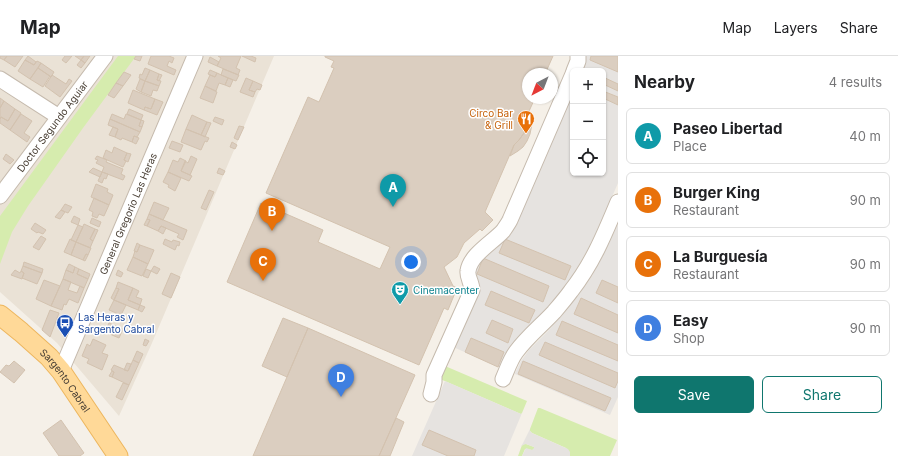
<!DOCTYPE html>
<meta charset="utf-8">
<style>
body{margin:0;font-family:Inter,sans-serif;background:#f6f6f6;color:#202124}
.controls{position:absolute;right:12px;top:12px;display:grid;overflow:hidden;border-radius:6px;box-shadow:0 1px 3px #0004}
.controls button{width:36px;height:36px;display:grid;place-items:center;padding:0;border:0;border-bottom:1px solid #e0e0e0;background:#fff;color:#202124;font:20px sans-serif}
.compass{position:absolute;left:522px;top:12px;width:36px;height:36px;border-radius:50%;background:#fff;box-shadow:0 1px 3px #0004;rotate:222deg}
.you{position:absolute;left:411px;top:206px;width:14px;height:14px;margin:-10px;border:3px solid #fff;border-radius:50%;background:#1a73e8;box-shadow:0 0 0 6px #1a73e833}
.badge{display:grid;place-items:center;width:26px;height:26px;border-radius:50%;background:#0f766e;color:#fff;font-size:13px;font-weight:700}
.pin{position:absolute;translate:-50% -33px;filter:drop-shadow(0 1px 2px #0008)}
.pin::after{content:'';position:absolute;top:21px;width:14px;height:12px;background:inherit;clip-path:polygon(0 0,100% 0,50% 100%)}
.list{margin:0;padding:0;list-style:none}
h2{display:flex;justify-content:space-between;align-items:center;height:52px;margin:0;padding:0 16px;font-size:17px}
h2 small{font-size:13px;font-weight:400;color:#757577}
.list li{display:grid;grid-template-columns:26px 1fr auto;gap:12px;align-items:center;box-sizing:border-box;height:56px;margin:0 8px 8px;padding:0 8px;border:1px solid #e0e0e0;border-radius:6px}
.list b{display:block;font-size:15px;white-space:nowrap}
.list p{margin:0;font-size:13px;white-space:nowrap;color:#757577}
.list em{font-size:13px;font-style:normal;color:#757577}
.actions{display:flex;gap:8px;padding:12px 16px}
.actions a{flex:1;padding:9px 0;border:1px solid #0f766e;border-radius:6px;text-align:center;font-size:14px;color:#0f766e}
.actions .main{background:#0f766e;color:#fff}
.icon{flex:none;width:22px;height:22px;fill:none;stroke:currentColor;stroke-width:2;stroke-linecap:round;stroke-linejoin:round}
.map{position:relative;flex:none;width:618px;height:400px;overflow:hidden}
header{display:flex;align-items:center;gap:24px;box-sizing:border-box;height:56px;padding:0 20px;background:#fff;border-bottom:1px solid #e0e0e0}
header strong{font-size:19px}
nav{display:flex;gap:22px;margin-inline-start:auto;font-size:14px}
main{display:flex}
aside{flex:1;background:#fff}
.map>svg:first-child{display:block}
</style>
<header>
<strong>Map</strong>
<nav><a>Map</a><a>Layers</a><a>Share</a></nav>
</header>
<main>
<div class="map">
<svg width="618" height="400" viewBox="0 0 618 400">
<rect width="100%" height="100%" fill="#f5f0e8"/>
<path fill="#eae2d6" d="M 0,0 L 274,0 L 152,287 L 119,360 L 57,287 L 0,236 Z"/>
<path fill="#d6ecae" d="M 118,0 L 136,0 L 83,72 L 28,150 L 12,176 L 0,208 L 0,160 Z
M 445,310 L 527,345 L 522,357 L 521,358 L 440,323 Z
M 538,352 L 540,352 L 617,384 L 610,400 L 570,400 L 570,398 L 566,392 L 532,377 L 530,375 L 530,373 Z
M 524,388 L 526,388 L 534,391 L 534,394 L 532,394 L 525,393 L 522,400 L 518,400 L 522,389 Z"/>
<path fill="#e6e3e0" d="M 583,0 L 618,0 L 618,127 L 595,180 L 575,216 L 561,237 L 531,270 L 521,279 L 512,288 L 505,298 L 499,311 L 453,291 L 471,216 L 492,191 L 573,29 L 573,117 L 603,117 L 603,15 L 579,15 Z
M 618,168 L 618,341 L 610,359 L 515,318 L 515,317 L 521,305 L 529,294 L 548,275 L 567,254 L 577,241 L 592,220 L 609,187 Z
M 445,325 L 521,358 L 522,357 L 504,400 L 412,400 Z
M 530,373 L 530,375 L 532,377 L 568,393 L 570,396 L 570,400 L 522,400 L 526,392 L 532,394 L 534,392 L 534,391 L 526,388 L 523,389 L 521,391 Z"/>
<path fill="#dbcec0" stroke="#d3c2af" d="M 0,0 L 7,0 L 4,4 L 0,2 Z
M 7,0 L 23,0 L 15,11 L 4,4 Z
M 28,0 L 36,6 L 34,9 L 25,4 Z
M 65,0 L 72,0 L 66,7 L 62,4 Z
M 75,0 L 84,0 L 81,4 Z
M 84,0 L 90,0 L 85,7 L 81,4 Z
M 136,0 L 142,0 L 140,5 L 134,3 Z
M 151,0 L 169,0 L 174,2 L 172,7 L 169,5 L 167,10 L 176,14 L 174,19 L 148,8 Z
M 218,0 L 241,0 L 236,12 L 240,14 L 238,19 L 217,10 L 221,2 Z
M 242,0 L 251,0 L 256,2 L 255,6 Z
M 325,0 L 553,0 L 545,18 L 528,18 L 528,42 L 535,42 L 525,64 L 525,72 L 524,77 L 519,84 L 514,89 L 485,156 L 493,164 L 482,175 L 480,173 L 464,187 L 457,201 L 444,211 L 453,230 L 457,232 L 448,254 L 444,252 L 419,309 L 227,226 L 261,147 L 323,174 L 318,186 L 380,213 L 390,191 L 266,137 L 308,41 L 319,46 L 334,12 L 331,11 L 334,5 L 325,1 Z
M 591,0 L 618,0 L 618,16 L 590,4 Z
M 210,1 L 219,6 L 217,10 L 208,6 Z
M 25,4 L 34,9 L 37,5 L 41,7 L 30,23 L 18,15 Z
M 81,4 L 85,7 L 81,12 L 77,9 Z
M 41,7 L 54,16 L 51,21 L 38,12 Z
M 38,12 L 50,20 L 43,31 L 30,23 Z
M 145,12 L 150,14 L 145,25 L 139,22 L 140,18 L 142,19 Z
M 223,13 L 239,19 L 236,25 L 221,19 Z
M 150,14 L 159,18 L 157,24 L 161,25 L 159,30 L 145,25 Z
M 210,14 L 217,17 L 215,21 L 208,18 Z
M 124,16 L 131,19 L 123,30 L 116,27 Z
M 217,17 L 228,22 L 225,29 L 219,27 L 216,35 L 205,30 L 210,19 L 215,21 Z
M 159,18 L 162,19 L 159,25 L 157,24 Z
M 52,19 L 66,28 L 69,23 L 72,25 L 60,41 L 45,30 Z
M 603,21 L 618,28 L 618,35 L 603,28 Z
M 228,22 L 233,24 L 230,31 L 225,29 Z
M 246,22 L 253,25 L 249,34 L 255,36 L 253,41 L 240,36 Z
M 140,23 L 145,25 L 141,36 L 136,33 Z
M 145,25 L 159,30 L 157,35 L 153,34 L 151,40 L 141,36 Z
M 253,25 L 262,29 L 260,34 L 257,33 L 255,36 L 249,34 Z
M 116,27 L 123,30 L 114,42 L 108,39 Z
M 205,30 L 217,36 L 213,47 L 200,42 Z
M 133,34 L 155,43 L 151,53 L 145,51 L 144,54 L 128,47 Z
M 603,35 L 618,41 L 618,49 L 603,42 Z
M 0,42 L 4,45 L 0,52 Z
M 155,43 L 163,46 L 157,59 L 144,54 L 145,51 L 151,53 Z
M 4,45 L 15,53 L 8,65 L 1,61 L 0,63 L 0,52 Z
M 15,53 L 21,57 L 10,74 L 0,67 L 0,63 L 1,61 L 8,65 Z
M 129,53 L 143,59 L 141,64 L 127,58 Z
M 529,55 L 531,60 L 532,68 L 530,78 L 527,85 L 523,91 L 518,95 L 510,100 L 514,89 L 519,84 L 524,77 L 525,72 L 525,64 Z
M 21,58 L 32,65 L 24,77 L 30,81 L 27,86 L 10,74 Z
M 112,58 L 124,63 L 126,58 L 141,64 L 139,70 L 142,71 L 140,76 L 110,63 Z
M 192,59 L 207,66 L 201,79 L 186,73 Z
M 215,61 L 224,64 L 222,69 L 213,65 Z
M 110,63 L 140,76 L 137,81 L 134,80 L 132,86 L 122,82 L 121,84 L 115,81 L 118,73 L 108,69 Z
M 141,64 L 144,65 L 142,71 L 139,70 Z
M 207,66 L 211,67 L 205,81 L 201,79 Z
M 239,70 L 244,71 L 238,84 L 234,82 Z
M 113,71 L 118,73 L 115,81 L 109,79 Z
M 186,73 L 209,82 L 207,86 L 205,85 L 201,94 L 181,86 Z
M 134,80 L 139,82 L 136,88 L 132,86 Z
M 172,85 L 183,89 L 180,96 L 169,92 Z
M 232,86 L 237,89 L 235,93 L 230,91 Z
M 114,91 L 127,97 L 124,104 L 126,105 L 123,111 L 103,102 L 106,94 L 112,97 Z
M 127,97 L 131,98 L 128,106 L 124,104 Z
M 6,98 L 14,104 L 10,108 L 3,103 Z
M 97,100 L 107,104 L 106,106 L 123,113 L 121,118 L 125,120 L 123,124 L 102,116 L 104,111 L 96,107 L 98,104 L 95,103 Z
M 191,100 L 197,103 L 190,119 L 181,115 L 185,105 L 188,107 Z
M 180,102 L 186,105 L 181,115 L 192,120 L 189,125 L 168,116 L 173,104 L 178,106 Z
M 93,112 L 102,116 L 100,121 L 89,116 Z
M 219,112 L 225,115 L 223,119 L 217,117 Z
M 102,116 L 108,118 L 106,123 L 104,122 L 102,127 L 98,125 Z
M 168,116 L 181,122 L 175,135 L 168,131 L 169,129 L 163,126 Z
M 96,128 L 108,133 L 107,136 L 113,139 L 109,149 L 91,141 Z
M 209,134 L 214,136 L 206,154 L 201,152 Z
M 94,142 L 109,149 L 104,160 L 99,158 L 97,162 L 92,160 L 93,156 L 89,154 Z
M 154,146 L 169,152 L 163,164 L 149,158 Z
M 65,148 L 72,151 L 68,157 L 61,154 Z
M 61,154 L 65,156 L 60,163 L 55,161 Z
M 149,158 L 187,174 L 183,184 L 177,181 L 179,178 L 161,170 L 158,175 L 147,170 L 150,164 L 147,163 Z
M 74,160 L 80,163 L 78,169 L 71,166 Z
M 92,162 L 101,166 L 99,171 L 90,167 Z
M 147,163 L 150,164 L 147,170 L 144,169 Z
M 35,167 L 46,174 L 43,178 L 38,176 L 37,177 L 31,173 Z
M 84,168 L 95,173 L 90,183 L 93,185 L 90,192 L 76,186 Z
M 78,169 L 83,171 L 76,186 L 71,184 Z
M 161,170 L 166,172 L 163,178 L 158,175 Z
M 95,173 L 98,174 L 93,185 L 90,183 Z
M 41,180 L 46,183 L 39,194 L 33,191 Z
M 70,183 L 76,186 L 71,199 L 64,196 Z
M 165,183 L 172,186 L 173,184 L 180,186 L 179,190 L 177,189 L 175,194 L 163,188 Z
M 505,183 L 571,210 L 565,224 L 499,197 Z
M 76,186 L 91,192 L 88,199 L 86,198 L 83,204 L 71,199 Z
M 137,187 L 140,189 L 137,196 L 134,195 Z
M 140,189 L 154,194 L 148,208 L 133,201 L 135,195 L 137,196 Z
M 86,198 L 88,199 L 85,205 L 83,204 Z
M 133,201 L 148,208 L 142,220 L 127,214 Z
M 483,202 L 549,230 L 543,246 L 477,218 Z
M 24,206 L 43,213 L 42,217 L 23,210 Z
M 69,208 L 75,211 L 73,217 L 66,214 Z
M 23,210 L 42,217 L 37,228 L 22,222 L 24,217 L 21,215 Z
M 154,210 L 160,213 L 157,218 L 151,215 Z
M 75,211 L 79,213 L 77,218 L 88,223 L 84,232 L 63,223 L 66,214 L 73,217 Z
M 79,213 L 90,218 L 88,223 L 77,218 Z
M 146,213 L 151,215 L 148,222 L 143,220 Z
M 15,214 L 20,217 L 21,215 L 24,217 L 22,223 L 11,219 Z
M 118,214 L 123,217 L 121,221 L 116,219 Z
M 171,217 L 180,221 L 171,242 L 162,238 Z
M 63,223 L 71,226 L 68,234 L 77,237 L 80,230 L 84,232 L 78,247 L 69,243 L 66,249 L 64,248 L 62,254 L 51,250 Z
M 44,224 L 60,230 L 51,250 L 36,243 Z
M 602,224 L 618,231 L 618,247 L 596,237 Z
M 118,226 L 133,232 L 128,244 L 140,249 L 138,254 L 114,244 L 119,233 L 116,232 Z
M 116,232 L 119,233 L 114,244 L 111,242 Z
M 133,232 L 139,235 L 136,241 L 142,243 L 140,249 L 128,244 Z
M 491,235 L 535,254 L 529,267 L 485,249 Z
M 581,242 L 618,259 L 618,277 L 574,258 Z
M 114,244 L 126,249 L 121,259 L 109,254 Z
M 140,249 L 145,251 L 142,256 L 138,254 Z
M 50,254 L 59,257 L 50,281 L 42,274 Z
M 283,262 L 308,272 L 287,321 L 262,310 Z
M 492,264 L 513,273 L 508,287 L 486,277 Z
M 562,265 L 618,289 L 618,305 L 556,279 Z
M 109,267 L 116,270 L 112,279 L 105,275 Z
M 116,270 L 123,273 L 119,282 L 112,279 Z
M 308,272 L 415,319 L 379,400 L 253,400 Z
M 471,282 L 504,296 L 498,311 L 465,296 Z
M 93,283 L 106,289 L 102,297 L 108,299 L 102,314 L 87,307 L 89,303 L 82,300 L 87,288 L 90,290 Z
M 145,283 L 149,285 L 146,290 L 143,289 Z
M 545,286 L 618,317 L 618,325 L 615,332 L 539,299 Z
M 137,295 L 143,298 L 139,307 L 133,304 Z
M 133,304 L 139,307 L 129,329 L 112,321 L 114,316 L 111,314 L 114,309 L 128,315 Z
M 14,305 L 25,314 L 14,327 L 0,316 L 6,309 L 9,310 Z
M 523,305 L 611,342 L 605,355 L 518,318 Z
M 127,307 L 131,308 L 128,315 L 124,314 Z
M 112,315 L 114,316 L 112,321 L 109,320 Z
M 123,327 L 129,329 L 122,344 L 116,341 Z
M 396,362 L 404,366 L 390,400 L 379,400 Z
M 61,364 L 84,397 L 80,400 L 59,400 L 43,377 Z
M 429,374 L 476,394 L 474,400 L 448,400 L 422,389 Z"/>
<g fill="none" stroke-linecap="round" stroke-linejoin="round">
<defs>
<g id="minor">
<path d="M 574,15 L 578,5 L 578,0"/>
<path d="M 0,23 L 59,61"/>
<path id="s1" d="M 0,140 L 105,0"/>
<path id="s2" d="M 61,315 L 195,0"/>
<path d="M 503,323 C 507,314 510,304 516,296 C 527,281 542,269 554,256 C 560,249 566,242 571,235 C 593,207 605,177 618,146"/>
<path d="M 431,338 L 434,326 L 434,319 L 472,234 C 472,227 467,221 468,215 C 470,199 493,186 503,175 C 505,172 508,168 510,164 L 573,18"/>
</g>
<g id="major">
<path id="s3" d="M 0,259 L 21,276 L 49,301 L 61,315 L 118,400"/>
</g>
</defs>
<use href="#minor" stroke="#c5baad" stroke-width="17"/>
<use href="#major" stroke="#edb65e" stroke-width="21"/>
<use href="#minor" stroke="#fff" stroke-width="15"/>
<use href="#major" stroke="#ffd998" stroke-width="19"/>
</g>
<defs>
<symbol id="restaurant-pin" viewBox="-11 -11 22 30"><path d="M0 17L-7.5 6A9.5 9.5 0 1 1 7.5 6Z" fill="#e8710a" stroke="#fff"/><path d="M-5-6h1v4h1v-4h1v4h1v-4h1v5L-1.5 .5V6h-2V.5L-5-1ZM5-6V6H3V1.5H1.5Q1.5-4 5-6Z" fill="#fff"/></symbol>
<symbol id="theatre-pin" viewBox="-11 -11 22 30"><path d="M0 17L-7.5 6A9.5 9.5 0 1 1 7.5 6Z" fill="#0f9aa8" stroke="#fff"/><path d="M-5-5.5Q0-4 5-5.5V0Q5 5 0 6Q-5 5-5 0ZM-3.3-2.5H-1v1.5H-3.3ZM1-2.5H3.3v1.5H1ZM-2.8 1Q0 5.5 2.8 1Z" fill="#fff"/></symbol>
<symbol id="bus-pin" viewBox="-11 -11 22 30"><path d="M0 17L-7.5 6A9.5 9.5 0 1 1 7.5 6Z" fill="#1a4fb4" stroke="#fff"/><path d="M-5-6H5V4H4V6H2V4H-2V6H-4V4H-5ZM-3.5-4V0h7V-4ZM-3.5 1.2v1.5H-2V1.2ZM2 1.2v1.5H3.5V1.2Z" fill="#fff"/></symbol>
</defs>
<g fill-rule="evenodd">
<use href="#restaurant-pin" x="516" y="53" width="20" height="27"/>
<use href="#theatre-pin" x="390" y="224" width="20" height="27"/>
<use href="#bus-pin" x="55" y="257" width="20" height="27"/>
</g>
<g text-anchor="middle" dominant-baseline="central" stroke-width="3" stroke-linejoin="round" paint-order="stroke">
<g font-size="10" fill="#c56008" stroke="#fff" text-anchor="end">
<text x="513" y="57">Circo Bar<tspan x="513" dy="12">&amp; Grill</tspan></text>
</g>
<g font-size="10" fill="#4a4036" stroke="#fff">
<text stroke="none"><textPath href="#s1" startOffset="87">Doctor Segundo Aguiar</textPath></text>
<text stroke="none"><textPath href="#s2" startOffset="171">General Gregorio Las Heras</textPath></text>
<text stroke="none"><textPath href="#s3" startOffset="93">Sargento Cabral</textPath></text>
</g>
<g font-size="10" fill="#0d838f" stroke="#fff" text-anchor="start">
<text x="413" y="234">Cinemacenter</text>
</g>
<g font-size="10" fill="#164399" stroke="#fff" text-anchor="start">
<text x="78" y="261">Las Heras y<tspan x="78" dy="12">Sargento Cabral</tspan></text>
</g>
</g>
</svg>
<div class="controls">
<button>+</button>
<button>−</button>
<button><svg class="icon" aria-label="locate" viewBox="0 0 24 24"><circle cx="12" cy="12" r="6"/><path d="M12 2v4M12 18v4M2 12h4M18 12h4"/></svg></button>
</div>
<svg class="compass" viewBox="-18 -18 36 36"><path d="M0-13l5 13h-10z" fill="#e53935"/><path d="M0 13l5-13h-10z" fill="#757577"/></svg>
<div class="you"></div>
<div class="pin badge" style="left:393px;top:151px;background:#0f9aa8">A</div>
<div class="pin badge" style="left:272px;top:175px;background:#e8710a">B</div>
<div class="pin badge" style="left:263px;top:225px;background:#e8710a">C</div>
<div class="pin badge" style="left:341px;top:341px;background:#3f7fe0">D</div>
</div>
<aside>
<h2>Nearby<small>4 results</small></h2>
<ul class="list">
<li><span class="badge" style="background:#0f9aa8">A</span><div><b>Paseo Libertad</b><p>Place</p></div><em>40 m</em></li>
<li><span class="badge" style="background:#e8710a">B</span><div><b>Burger King</b><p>Restaurant</p></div><em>90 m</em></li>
<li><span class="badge" style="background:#e8710a">C</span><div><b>La Burguesía</b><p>Restaurant</p></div><em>90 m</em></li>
<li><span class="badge" style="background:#3f7fe0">D</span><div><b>Easy</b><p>Shop</p></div><em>90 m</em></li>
</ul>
<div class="actions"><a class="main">Save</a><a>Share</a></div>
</aside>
</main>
